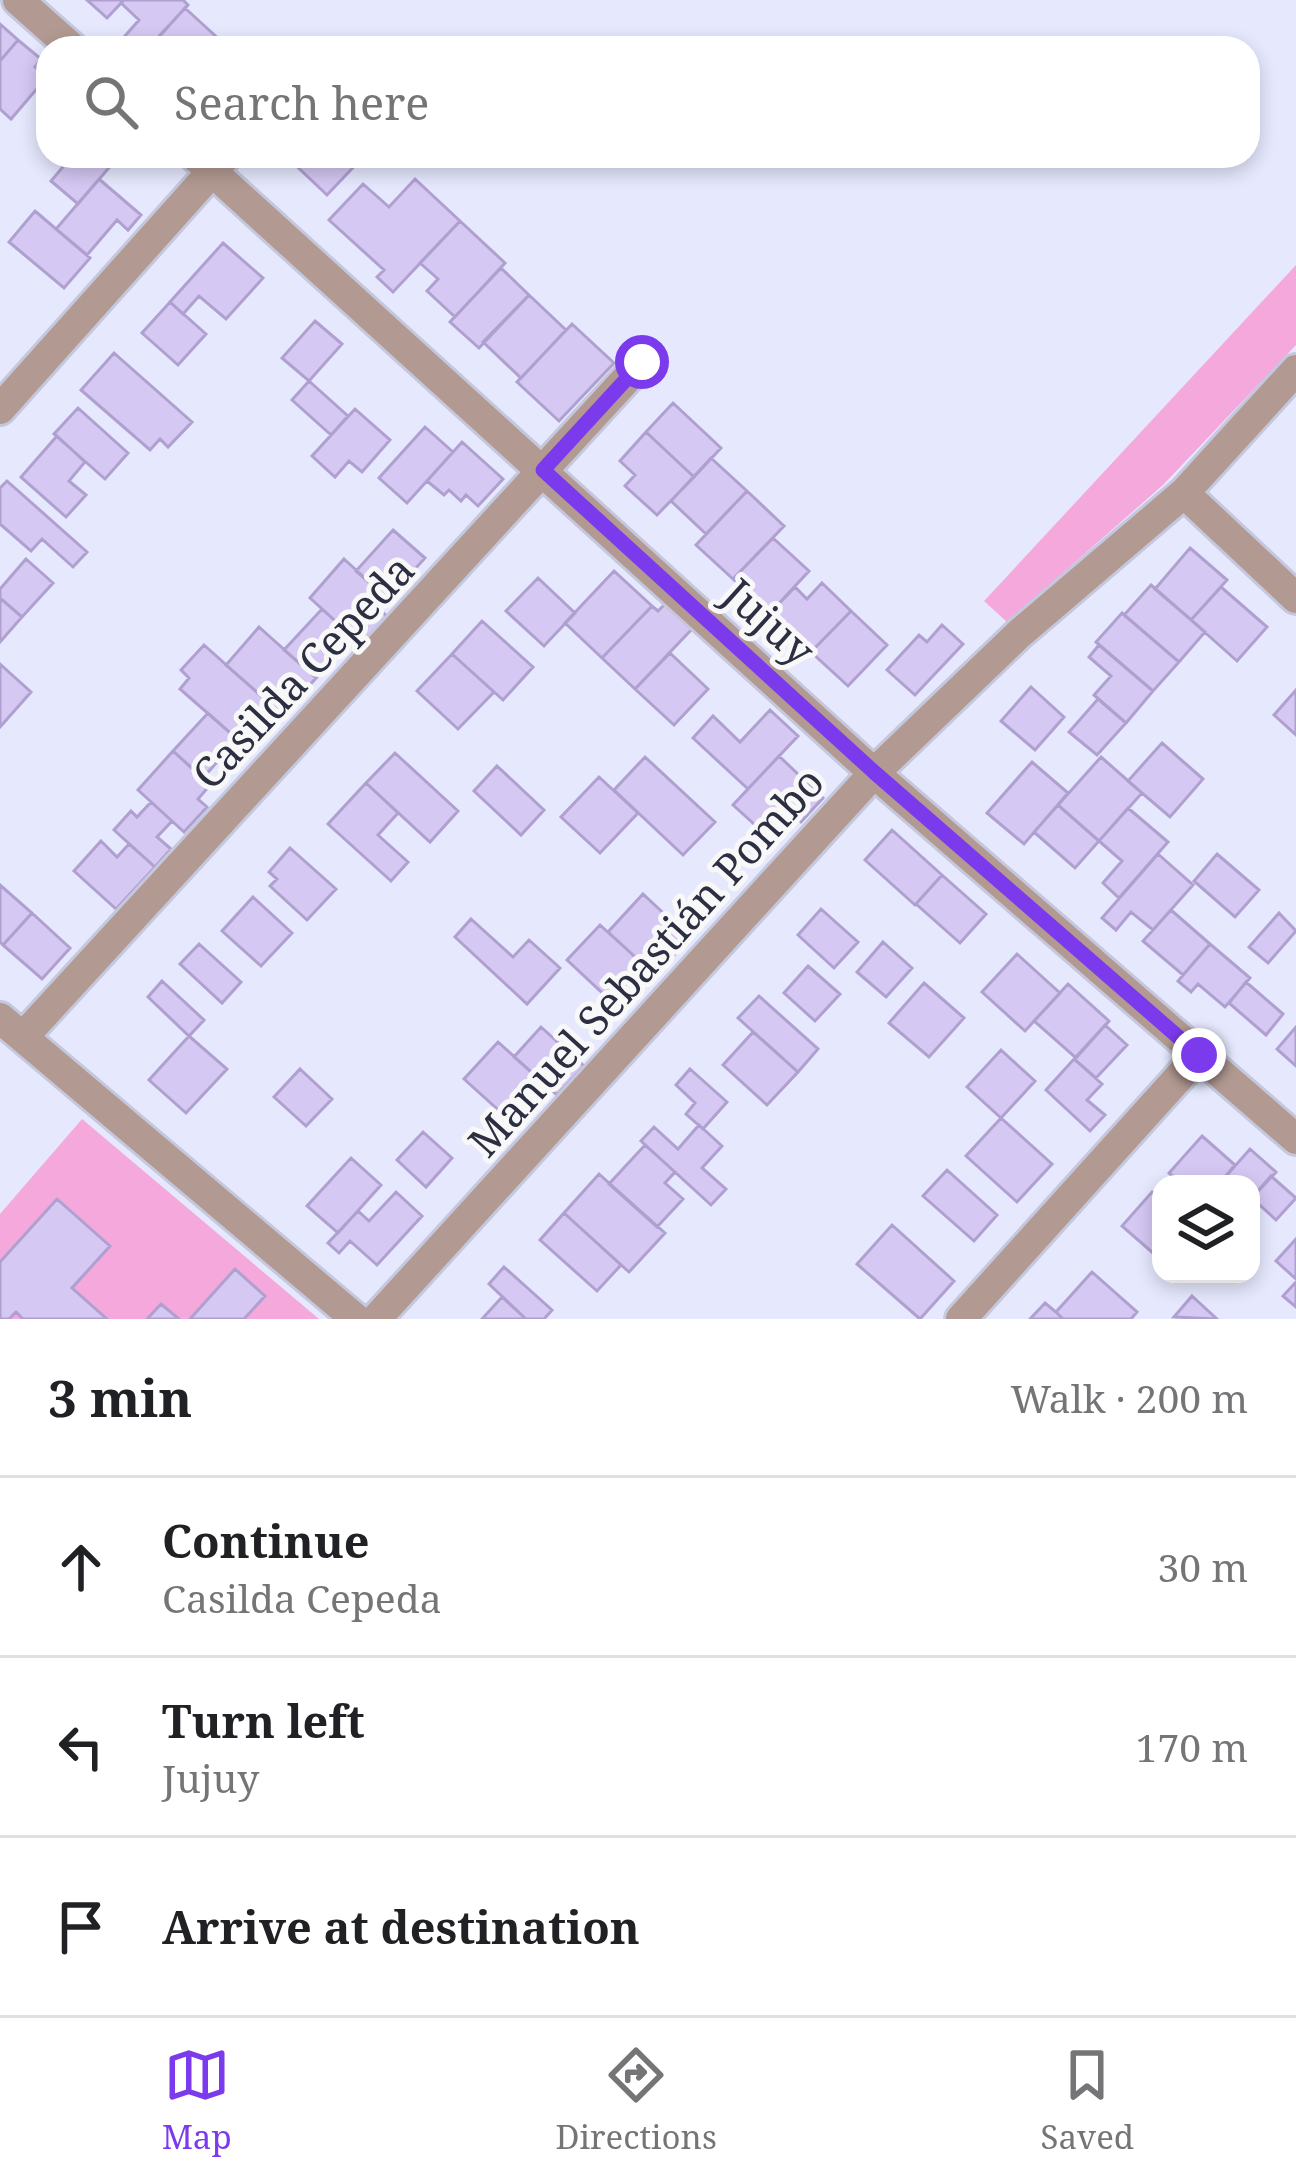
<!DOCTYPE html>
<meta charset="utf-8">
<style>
body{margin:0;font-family:"Noto Serif",serif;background:#f6f6f6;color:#202124}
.controls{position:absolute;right:36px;bottom:36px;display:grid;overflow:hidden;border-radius:24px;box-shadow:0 6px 18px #0003}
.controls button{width:108px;height:108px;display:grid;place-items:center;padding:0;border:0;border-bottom:3px solid #e0e0e0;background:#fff;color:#202124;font:60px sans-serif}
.stop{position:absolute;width:36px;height:36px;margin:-27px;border:9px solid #7c3aed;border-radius:50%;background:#fff}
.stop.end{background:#7c3aed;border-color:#fff;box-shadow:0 3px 12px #0008}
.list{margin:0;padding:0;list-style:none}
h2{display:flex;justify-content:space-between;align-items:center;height:156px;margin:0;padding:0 48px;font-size:51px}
h2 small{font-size:39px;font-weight:400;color:#757577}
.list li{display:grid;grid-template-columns:78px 1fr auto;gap:36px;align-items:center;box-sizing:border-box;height:180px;padding:0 48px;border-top:3px solid #e0e0e0}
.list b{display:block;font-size:45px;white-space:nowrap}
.list p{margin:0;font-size:39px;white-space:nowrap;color:#757577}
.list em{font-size:39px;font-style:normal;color:#757577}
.icon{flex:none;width:66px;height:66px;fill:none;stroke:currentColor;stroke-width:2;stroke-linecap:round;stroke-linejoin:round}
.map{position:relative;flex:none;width:1296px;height:1319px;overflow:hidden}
.search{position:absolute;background:#fff;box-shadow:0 6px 18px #0003;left:36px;right:36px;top:36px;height:132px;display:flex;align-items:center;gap:30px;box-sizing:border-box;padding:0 42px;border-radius:36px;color:#757577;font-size:45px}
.sheet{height:696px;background:#fff}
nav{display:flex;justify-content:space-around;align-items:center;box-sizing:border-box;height:168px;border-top:3px solid #e0e0e0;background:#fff;font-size:33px;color:#757577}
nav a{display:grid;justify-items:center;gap:6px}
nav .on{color:#7c3aed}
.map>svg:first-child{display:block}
</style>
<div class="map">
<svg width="1296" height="1319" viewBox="0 0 1296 1319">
<rect width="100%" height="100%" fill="#e6e9fe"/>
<path fill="#f5a8dc" d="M 1296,265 L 1296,345 L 1163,485 L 1007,622 L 984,601 Z
M 82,1119 L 319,1319 L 0,1319 L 0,1214 Z"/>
<path fill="#d5c8f3" stroke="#afa0d0" stroke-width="3" d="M 87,0 L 124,0 L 107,18 Z
M 124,0 L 183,0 L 188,5 L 148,48 L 138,48 L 125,36 L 139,20 L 121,3 Z
M 185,8 L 222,42 L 216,48 L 167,48 L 157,39 Z
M 0,24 L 18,40 L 0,61 Z
M 18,40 L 41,59 L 35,67 L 47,77 L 11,119 L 0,109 L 0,61 Z
M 72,156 L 119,156 L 78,204 L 51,181 Z
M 292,156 L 364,156 L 327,195 L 289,159 Z
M 99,179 L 141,215 L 128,230 L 117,220 L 87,255 L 56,229 Z
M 415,179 L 460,221 L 393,292 L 377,277 L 384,270 L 329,220 L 363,184 L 389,207 Z
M 35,211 L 90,258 L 64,288 L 9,242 Z
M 460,221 L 505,263 L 455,317 L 427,291 L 438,279 L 420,263 Z
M 223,243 L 263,278 L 226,319 L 199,296 L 183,314 L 170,302 Z
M 501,268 L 529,295 L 479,348 L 450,322 Z
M 529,295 L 566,330 L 521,378 L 483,342 Z
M 170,302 L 206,334 L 178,365 L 142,333 Z
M 315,321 L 342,344 L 309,381 L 282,358 Z
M 572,324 L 614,363 L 559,421 L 517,382 Z
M 114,353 L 192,422 L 168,447 L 160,439 L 150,450 L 81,390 Z
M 309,381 L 348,416 L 331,435 L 292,400 Z
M 673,403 L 721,448 L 694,477 L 646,432 Z
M 78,408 L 128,453 L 105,479 L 54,434 Z
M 355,409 L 390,440 L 362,472 L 349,461 L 335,477 L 312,456 Z
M 425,427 L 453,452 L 407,503 L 379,478 Z
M 646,432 L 694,477 L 657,515 L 625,486 L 635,475 L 620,461 Z
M 57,436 L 85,462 L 69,481 L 86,495 L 66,517 L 21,477 Z
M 462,442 L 503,479 L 478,506 L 466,495 L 461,501 L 449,490 L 444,495 L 427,481 Z
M 711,458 L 747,491 L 706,534 L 671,501 Z
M 7,481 L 87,552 L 73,567 L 42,539 L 31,551 L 0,524 L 0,488 Z
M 747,491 L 784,526 L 733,579 L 696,545 Z
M 393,530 L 425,558 L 388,599 L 356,571 Z
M 773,538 L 809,571 L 770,613 L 733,579 Z
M 1190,548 L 1227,580 L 1191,620 L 1155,589 Z
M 26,559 L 53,583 L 22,617 L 0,598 L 0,589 Z
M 344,559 L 388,599 L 379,609 L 389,618 L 363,646 L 310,598 Z
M 614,571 L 652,606 L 602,658 L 565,623 Z
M 538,578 L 575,613 L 544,646 L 506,611 Z
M 822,583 L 851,611 L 811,652 L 770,613 L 795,587 L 807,599 Z
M 1151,585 L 1205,632 L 1179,662 L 1124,615 Z
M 1221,587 L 1267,627 L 1237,661 L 1191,620 Z
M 0,598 L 22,617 L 0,642 Z
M 666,603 L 692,629 L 635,689 L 602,658 L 652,606 L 658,611 Z
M 322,609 L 353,637 L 316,678 L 284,650 Z
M 851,611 L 887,645 L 848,686 L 811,652 Z
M 1122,613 L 1179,662 L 1153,691 L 1096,642 Z
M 482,621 L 533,667 L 503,700 L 452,654 Z
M 942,625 L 963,644 L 915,695 L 887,670 L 919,635 L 927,642 Z
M 259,627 L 316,678 L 283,715 L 226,665 Z
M 204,645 L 269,703 L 237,739 L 180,689 L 189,678 L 181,670 Z
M 1099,645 L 1153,691 L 1126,723 L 1094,695 L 1111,676 L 1089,657 Z
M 670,653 L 708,689 L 674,725 L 635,689 Z
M 452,654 L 494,692 L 458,729 L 417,691 Z
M 0,664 L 31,692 L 0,727 Z
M 1031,687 L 1064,717 L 1035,750 L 1001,721 Z
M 1296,690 L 1296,735 L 1274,715 Z
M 1098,699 L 1126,723 L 1097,755 L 1069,732 Z
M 770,710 L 798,736 L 748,789 L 693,738 L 713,716 L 740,742 Z
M 208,713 L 237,739 L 203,778 L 173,751 Z
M 1162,743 L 1203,779 L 1170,817 L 1128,781 Z
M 173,751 L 210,785 L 198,799 L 207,807 L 184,832 L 138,790 Z
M 395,753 L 458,811 L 430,842 L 366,783 Z
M 779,756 L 823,798 L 801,822 L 788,810 L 765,834 L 733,805 Z
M 645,757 L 715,822 L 683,855 L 614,790 Z
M 1101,757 L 1142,793 L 1099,841 L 1058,805 Z
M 1032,762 L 1068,793 L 1024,844 L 987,813 Z
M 497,766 L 544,810 L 521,835 L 474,791 Z
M 599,777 L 638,813 L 600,853 L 561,817 Z
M 366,783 L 398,813 L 378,835 L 408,862 L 391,881 L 328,824 Z
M 151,802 L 172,821 L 157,837 L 171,849 L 155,867 L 114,830 L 131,811 L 137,817 Z
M 1058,805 L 1099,841 L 1075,868 L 1034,832 Z
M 1128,808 L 1168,842 L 1119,898 L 1103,883 L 1122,861 L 1099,841 Z
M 892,830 L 942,875 L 915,905 L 865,860 Z
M 101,841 L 117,857 L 129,844 L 155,867 L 116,909 L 74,871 Z
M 290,848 L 336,889 L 307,920 L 270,886 L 277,879 L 269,872 Z
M 1158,854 L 1193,885 L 1153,930 L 1131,912 L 1116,930 L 1102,918 Z
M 1217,854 L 1259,890 L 1235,917 L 1194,881 Z
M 942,875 L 986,914 L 960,943 L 916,904 Z
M 0,885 L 32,913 L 3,945 L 0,942 Z
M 643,894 L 690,938 L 655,975 L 608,932 Z
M 253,897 L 292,933 L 261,966 L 222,931 Z
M 821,909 L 858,942 L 834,968 L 798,935 Z
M 1171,910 L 1210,944 L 1183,975 L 1143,941 Z
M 32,913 L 70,948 L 42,979 L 3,945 Z
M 1279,913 L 1296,931 L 1268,963 L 1249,947 Z
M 471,919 L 513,957 L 529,940 L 560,968 L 527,1004 L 455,937 Z
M 600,925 L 644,965 L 611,1001 L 567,960 Z
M 883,942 L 912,968 L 886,997 L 857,972 Z
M 199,944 L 241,982 L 222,1003 L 180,964 Z
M 1210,944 L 1250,978 L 1225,1007 L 1198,984 L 1191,992 L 1178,981 Z
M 1017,954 L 1060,993 L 1025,1031 L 982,992 Z
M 808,966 L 840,994 L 815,1021 L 784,993 Z
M 162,981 L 204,1020 L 189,1036 L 148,997 Z
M 1246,982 L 1283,1014 L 1266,1035 L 1229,1003 Z
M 924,983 L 964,1018 L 929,1057 L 889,1023 Z
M 1068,984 L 1109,1021 L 1076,1058 L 1034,1021 Z
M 759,996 L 818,1049 L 798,1072 L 738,1018 Z
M 1105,1025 L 1127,1045 L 1096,1078 L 1074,1059 Z
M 541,1027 L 584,1066 L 557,1095 L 514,1057 Z
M 1296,1027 L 1296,1066 L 1277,1049 Z
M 753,1032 L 798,1072 L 767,1105 L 723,1065 Z
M 189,1036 L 227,1069 L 186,1113 L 149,1080 Z
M 498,1042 L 537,1077 L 525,1090 L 536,1100 L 514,1124 L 464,1079 Z
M 1001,1050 L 1035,1081 L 1001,1118 L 967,1087 Z
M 1074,1059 L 1102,1084 L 1087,1100 L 1105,1115 L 1090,1131 L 1046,1090 Z
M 300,1069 L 332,1099 L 306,1126 L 274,1097 Z
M 690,1069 L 727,1102 L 703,1129 L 686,1114 L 695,1103 L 676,1085 Z
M 1001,1118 L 1052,1164 L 1017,1202 L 966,1156 Z
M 699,1125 L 722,1146 L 702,1168 L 726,1189 L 711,1205 L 641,1141 L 654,1127 L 678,1149 Z
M 423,1132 L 452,1158 L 426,1187 L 397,1160 Z
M 1202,1136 L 1235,1165 L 1219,1184 L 1182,1184 L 1169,1173 Z
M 645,1145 L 675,1172 L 665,1183 L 683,1199 L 657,1227 L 609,1184 Z
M 1250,1149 L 1276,1172 L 1251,1199 L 1251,1184 L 1219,1184 Z
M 351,1158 L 381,1185 L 338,1233 L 307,1206 Z
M 947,1170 L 997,1215 L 974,1241 L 923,1196 Z
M 599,1174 L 665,1233 L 629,1272 L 564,1213 Z
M 1271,1176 L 1296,1198 L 1276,1220 L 1252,1198 Z
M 396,1192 L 422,1216 L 377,1265 L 350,1241 L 339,1253 L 328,1243 L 358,1211 L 369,1221 Z
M 1152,1192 L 1161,1200 L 1161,1260 L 1122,1226 Z
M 57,1199 L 110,1246 L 72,1288 L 107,1319 L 23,1319 L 16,1312 L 9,1319 L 0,1319 L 0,1262 Z
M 564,1213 L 621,1265 L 597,1291 L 540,1240 Z
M 892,1225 L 954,1281 L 920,1319 L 857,1264 Z
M 1296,1239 L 1296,1279 L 1276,1261 Z
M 504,1267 L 552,1310 L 544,1319 L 526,1319 L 489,1284 Z
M 235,1269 L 265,1296 L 244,1319 L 190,1319 Z
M 1092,1272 L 1137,1312 L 1131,1319 L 1063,1319 L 1056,1312 Z
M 1296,1282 L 1296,1307 L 1283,1296 Z
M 1192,1296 L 1217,1319 L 1174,1317 Z
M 502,1297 L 526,1319 L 482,1319 Z
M 1045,1303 L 1056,1312 L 1063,1319 L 1030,1319 Z
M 161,1304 L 179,1319 L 147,1319 Z"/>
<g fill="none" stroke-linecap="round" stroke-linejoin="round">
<defs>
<path id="minor" d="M 18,0 L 72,48
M 195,156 L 874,773 L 1296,1139
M 0,409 L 226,156
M 1184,493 L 1296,598
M 0,1018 L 356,1319
M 23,1037 L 642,362
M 376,1319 L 874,773 L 1020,633 L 1184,493 L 1296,370
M 961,1319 L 1199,1055"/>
</defs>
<use href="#minor" stroke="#c5c7dc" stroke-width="36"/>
<use href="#minor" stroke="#b29a92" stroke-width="30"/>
</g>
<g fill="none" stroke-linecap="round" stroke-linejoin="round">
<path stroke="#7c3aed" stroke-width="15" d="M 642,362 L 543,470 L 874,772 L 1199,1055"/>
</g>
<g text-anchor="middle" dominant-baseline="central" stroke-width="10" stroke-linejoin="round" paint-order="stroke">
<g font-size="42" fill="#2c2e41" stroke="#f8f8f8">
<text transform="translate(770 621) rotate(42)">Jujuy</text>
<text transform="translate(302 671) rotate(-47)">Casilda Cepeda</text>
<text transform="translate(645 961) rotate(-48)">Manuel Sebastián Pombo</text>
</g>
</g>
</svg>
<div class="controls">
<button><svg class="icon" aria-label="layers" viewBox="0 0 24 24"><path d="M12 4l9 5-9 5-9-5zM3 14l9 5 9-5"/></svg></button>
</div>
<div class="stop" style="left:642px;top:362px"></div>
<div class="stop end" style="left:1199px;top:1055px"></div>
<div class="search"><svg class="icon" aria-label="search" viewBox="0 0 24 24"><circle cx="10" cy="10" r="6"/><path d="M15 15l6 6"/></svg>Search here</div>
</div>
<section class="sheet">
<h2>3 min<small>Walk · 200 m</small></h2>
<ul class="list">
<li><svg class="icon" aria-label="ahead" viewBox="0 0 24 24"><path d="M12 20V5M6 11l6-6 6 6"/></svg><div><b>Continue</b><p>Casilda Cepeda</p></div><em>30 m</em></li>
<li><svg class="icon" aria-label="left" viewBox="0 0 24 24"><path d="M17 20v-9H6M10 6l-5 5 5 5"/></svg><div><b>Turn left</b><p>Jujuy</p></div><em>170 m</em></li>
<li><svg class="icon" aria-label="arrive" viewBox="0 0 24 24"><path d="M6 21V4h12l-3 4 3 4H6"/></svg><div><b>Arrive at destination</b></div></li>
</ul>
</section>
<nav>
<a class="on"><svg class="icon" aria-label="map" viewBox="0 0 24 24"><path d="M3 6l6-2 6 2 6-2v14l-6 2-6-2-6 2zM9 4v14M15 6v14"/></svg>Map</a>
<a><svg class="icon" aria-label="directions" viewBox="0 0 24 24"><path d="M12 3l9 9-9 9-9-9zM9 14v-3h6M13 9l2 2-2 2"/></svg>Directions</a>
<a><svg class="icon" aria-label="saved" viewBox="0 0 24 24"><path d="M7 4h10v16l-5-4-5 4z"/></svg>Saved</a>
</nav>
